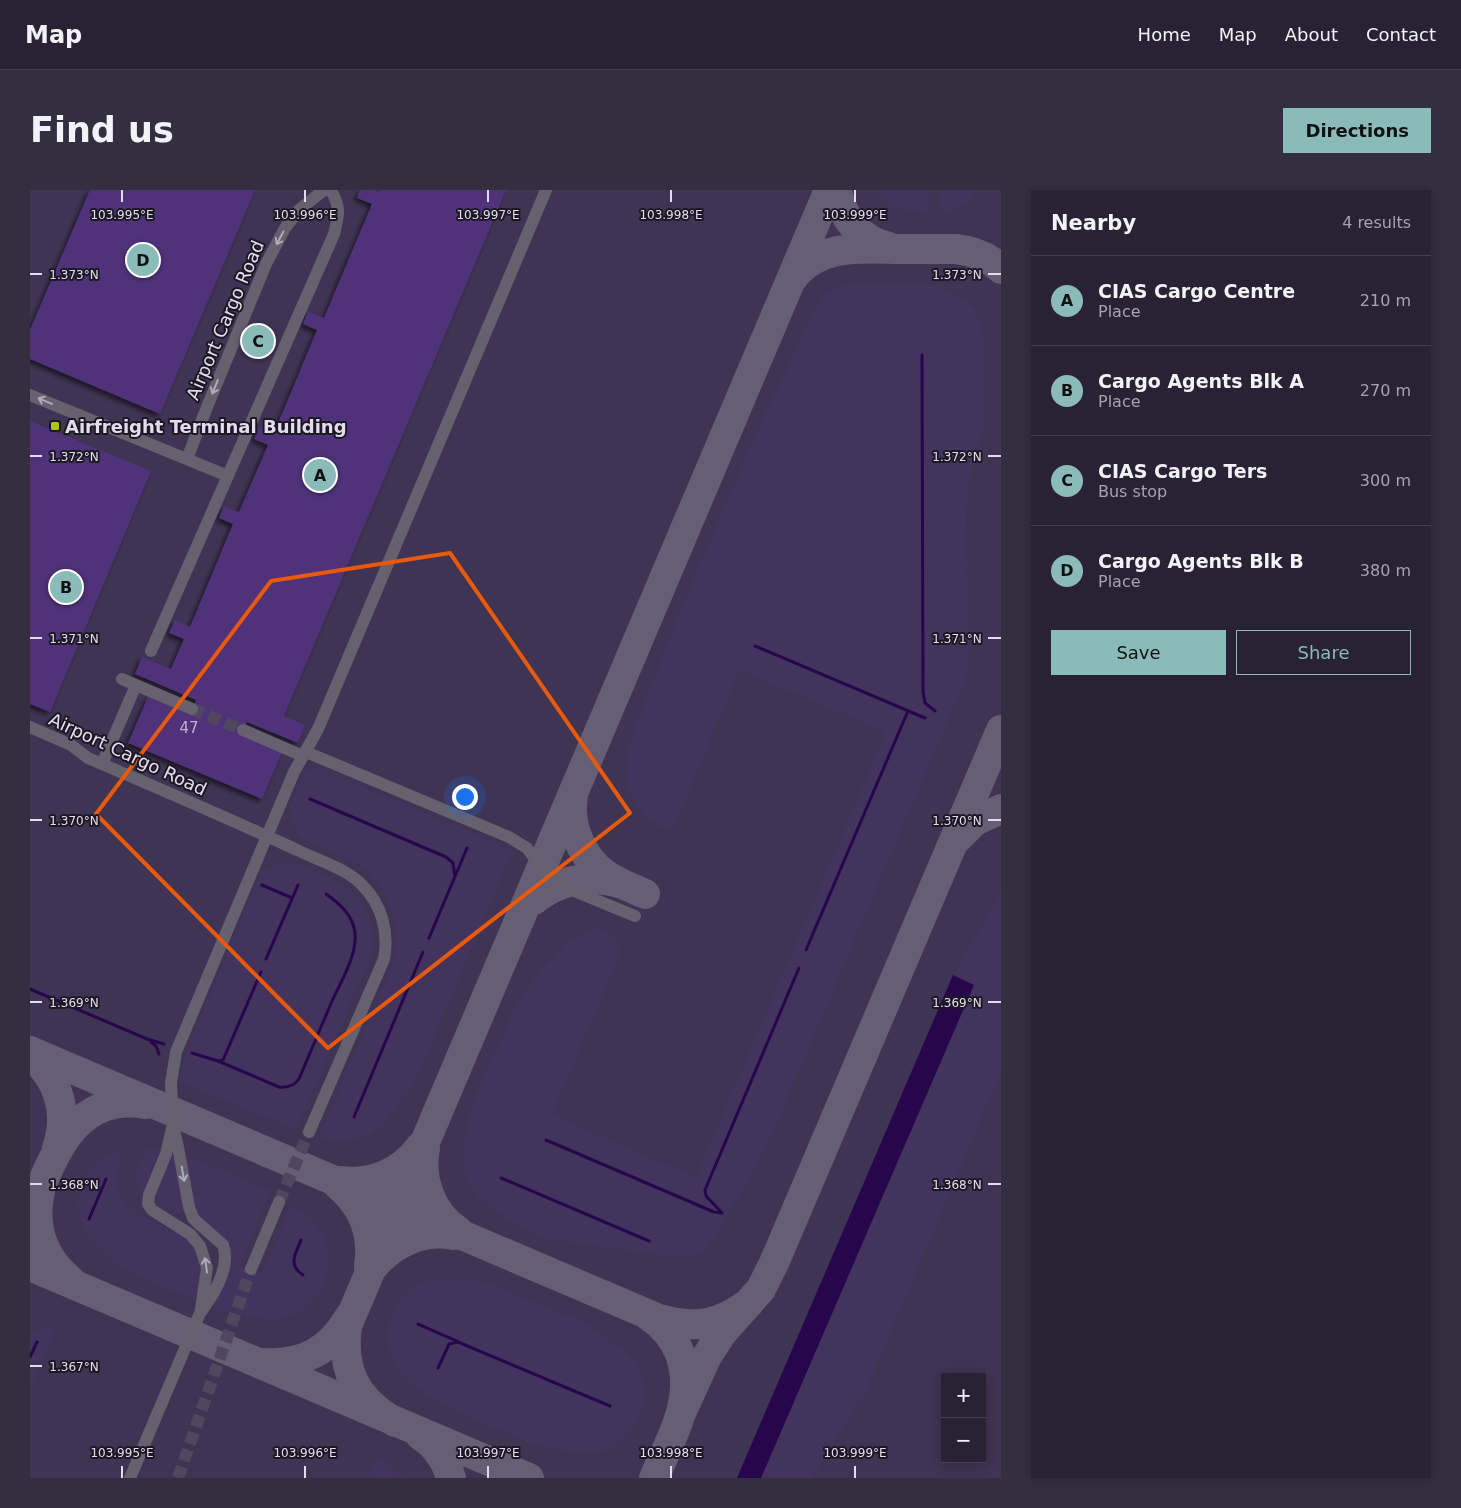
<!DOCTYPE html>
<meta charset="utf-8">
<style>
body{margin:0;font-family:"DejaVu Sans",sans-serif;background:#342f40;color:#f1f3f6}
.controls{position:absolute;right:15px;bottom:15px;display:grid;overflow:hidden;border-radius:0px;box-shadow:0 2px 12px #0003}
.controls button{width:45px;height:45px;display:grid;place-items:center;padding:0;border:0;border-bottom:1px solid #443f4f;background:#282234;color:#f1f3f6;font:25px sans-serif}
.you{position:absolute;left:434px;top:606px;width:18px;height:18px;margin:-12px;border:4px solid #fff;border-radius:50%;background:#1a73e8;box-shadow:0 0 0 8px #1a73e833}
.badge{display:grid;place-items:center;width:32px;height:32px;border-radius:50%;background:#8bbbb9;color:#111;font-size:16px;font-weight:700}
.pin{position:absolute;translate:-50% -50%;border:2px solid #fff;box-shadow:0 1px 5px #0006}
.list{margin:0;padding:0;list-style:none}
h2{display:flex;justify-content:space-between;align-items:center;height:65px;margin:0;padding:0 20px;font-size:21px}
h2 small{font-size:16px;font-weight:400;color:#a5a4ac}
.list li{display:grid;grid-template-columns:32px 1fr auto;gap:15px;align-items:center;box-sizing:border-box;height:90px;padding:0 20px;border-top:1px solid #443f4f}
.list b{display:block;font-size:19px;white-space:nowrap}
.list p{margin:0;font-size:16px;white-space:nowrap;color:#a5a4ac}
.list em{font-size:16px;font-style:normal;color:#a5a4ac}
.actions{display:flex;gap:10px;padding:15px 20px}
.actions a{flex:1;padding:11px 0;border:1px solid #8bbbb9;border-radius:0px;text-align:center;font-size:18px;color:#8bbbb9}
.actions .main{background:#8bbbb9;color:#111}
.map{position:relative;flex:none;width:971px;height:1288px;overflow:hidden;border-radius:0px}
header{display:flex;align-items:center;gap:30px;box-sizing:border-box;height:70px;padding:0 25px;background:#282234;border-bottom:1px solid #443f4f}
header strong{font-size:24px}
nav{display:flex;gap:28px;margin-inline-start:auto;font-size:18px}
.intro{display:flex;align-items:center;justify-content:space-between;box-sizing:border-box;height:120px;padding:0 30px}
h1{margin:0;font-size:35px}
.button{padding:12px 22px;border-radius:0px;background:#8bbbb9;color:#111;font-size:18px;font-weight:700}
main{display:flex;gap:30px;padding:0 30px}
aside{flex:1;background:#282234;border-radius:0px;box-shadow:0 2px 12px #0003}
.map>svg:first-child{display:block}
</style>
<header>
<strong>Map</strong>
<nav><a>Home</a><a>Map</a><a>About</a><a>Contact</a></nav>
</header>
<div class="intro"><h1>Find us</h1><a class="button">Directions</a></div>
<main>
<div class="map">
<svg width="971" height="1288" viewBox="0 0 971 1288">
<defs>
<filter id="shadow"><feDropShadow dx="-3" dy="3" stdDeviation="2.5" flood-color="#0009"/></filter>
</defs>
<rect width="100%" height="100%" fill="#362d46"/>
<path fill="#3f3453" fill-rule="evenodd" d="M 0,0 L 971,0 L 971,1288 L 0,1288 ZM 915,1187 L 952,1187 L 952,1269 L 915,1269 Z"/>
<path fill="#43345e" d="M 846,0 L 896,0 L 899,5 L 899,21 C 880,21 854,22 846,0 Z
M 915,0 L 947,0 C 939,14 928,22 911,22 L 911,2 Z
M 822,93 L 899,94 L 917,100 L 934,108 L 946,121 L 952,138 L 954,157 L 954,236 L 939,291 L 936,329 L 939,468 L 937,486 L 743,942 L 708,1008 L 683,1050 L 673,1062 L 663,1067 L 652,1068 L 514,1049 L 484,1034 L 447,1006 L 435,988 L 433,977 L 432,966 L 441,916 L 486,815 L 509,782 L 540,749 L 560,739 L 567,738 L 577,741 L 586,751 L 589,758 L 589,766 L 522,925 L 666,987 L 856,542 L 710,480 L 644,637 C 620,643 599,609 596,588 C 594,577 596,567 598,556 L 642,441 L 730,234 L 787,116 C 797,101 804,97 822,93 Z
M 284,577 L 291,577 L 315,586 L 314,589 L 483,660 L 384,895 L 354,933 L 338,946 L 317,950 L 293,949 L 289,947 L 363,772 C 371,734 359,695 325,673 C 311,665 294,659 279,653 C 267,645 261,636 260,622 L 258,621 L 272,585 Z
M 262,672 C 313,687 357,715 338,774 L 266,940 L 151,893 L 153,870 L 231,681 L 233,679 L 236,681 L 250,673 Z
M 971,703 L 971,882 L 836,1201 L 782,1288 L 731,1288 L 944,795 L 923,785 Z
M 95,957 C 58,1052 172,1016 171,1080 C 171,1091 170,1100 166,1110 C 146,1102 120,1094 102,1084 C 73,1066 40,1038 50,1000 C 56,977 73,965 95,957 Z
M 117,958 L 132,961 L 112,1007 C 101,986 108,978 117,958 Z
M 141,963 L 145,964 L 155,1022 L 153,1025 L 127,1014 L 124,1009 Z
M 153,964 L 241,1000 L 210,1076 L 231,1085 L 262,1015 C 272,1022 283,1029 290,1040 C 312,1072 290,1121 253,1128 C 233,1132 201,1125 182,1118 C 189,1100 205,1076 199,1057 L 169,1029 L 161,1007 Z
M 426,1088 C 438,1090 451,1091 463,1095 C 476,1099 489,1106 501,1111 C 520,1119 542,1125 560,1136 C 569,1141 576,1148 584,1154 C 592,1160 601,1167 606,1175 C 615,1189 617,1210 610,1225 C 593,1263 566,1267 529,1260 C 517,1258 507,1256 496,1251 C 446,1230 330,1195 364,1121 C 376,1093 398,1089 426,1088 Z
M 16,1138 L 26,1138 L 0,1200 L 0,1145 L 6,1141 Z
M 347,1267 L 366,1279 L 374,1288 L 338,1288 Z"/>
<path fill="#28064c" d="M 923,785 L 944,795 L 731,1288 L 707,1288 Z"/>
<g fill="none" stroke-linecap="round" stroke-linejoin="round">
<path stroke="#28064c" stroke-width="3" d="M 892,165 L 893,502 L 895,513 L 905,521
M 725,456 L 895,528
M 280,609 L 416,667 L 423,673 L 425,686
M 232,695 L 262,708
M 399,748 L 437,658
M 776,760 L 878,521
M 236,769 L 268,695
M 0,799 L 117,849 L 134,854
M 121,852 L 126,856 L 129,864
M 162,863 L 188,871 L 193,870 L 231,782
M 188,871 L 249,897 C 258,898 264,896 269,889 C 280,863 291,837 302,811 C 311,791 327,766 325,743 C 323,725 310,714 296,704
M 324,927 L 393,762
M 516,950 L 684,1022 L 691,1023
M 471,988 L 619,1051
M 692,1023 L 676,1006 L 675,1000 L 769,778
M 59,1029 L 76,989
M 271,1050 C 265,1064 258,1075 273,1085
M 388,1134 L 427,1151
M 0,1167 L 7,1152
M 408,1178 L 419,1154 L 428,1152 L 580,1216"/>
<path stroke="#665e74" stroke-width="30" d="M 807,0 C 812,28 831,51 859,57
M 762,89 C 787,55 827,58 864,59 C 885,59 905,59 926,59 C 943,61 958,66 971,79
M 543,606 C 538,636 552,668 576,685 C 588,693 602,698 615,704
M 927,649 L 945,631 L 971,619
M 504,710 C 529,690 557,684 589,693
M 0,861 L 629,1129 C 667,1139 687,1136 719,1113
M 0,865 C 29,888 39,924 27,958
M 395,958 C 389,988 401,1024 428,1041
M 310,991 C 341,995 371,983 390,957
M 308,995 C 332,1015 344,1043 339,1076
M 10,1001 C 2,1037 13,1069 41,1091
M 0,1022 C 23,969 42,902 116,914
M 0,1076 L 499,1288
M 343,1077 C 362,1053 393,1039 424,1045
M 619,1126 C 634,1136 644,1148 650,1164 C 666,1209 641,1248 624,1288
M 233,1173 C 273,1175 300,1161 320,1126
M 651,1223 L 677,1166 L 692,1143 L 731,1099 L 744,1073 L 971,540
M 365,1232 C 326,1210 311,1180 317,1136 L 799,0
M 390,1245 C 406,1255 416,1270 421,1288"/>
</g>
<path fill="#4f3379" filter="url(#shadow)" d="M 60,0 L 225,0 L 130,224 L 0,169 L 0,140 Z
M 330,0 L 343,0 L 348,2 L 349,0 L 476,0 L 254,526 L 275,535 L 268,553 L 217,532 L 211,545 L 252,562 L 232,609 L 98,553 L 118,507 L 160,525 L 166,510 L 105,484 L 112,467 L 141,479 L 154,449 L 139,443 L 145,430 L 160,437 L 203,334 L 189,328 L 194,316 L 209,322 L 238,255 L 224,249 L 229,237 L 244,243 L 287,140 L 273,134 L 278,121 L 294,128 L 342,14 L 327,8 Z
M 0,231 L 121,281 L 20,522 L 0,514 Z"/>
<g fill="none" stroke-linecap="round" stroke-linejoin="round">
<path stroke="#50475f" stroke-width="12" stroke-dasharray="12 6" stroke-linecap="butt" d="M 162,519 L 213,540
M 249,1012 L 279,942
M 148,1288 L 221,1079"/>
<path stroke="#65616e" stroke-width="12" d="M 0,205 L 198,286
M 157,269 L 175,222 L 236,74 L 255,38 L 269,20 L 294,0
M 121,461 L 304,44 C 309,23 311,19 301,0
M 92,489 L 162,519
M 0,537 L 41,555 L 58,568 C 128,598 198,628 267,660 C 287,670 318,679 333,696 C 352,715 359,743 354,769 L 279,942
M 213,540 L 273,566
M 276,562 L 479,647 L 497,658 L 514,681 L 523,689 L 544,701 L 605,726
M 72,574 L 106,495
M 142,938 L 136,964 L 119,1005 L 118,1014 L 122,1020 L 160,1044 L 170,1056 L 177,1078 L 171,1119
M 221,1079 L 249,1012
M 100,1288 L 170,1123 C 183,1106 201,1077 193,1055 L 167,1032 L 163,1028 L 159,1017 L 148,957 L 143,936 L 141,893 L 146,862 L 264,582 L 288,539 L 516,0"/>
</g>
<defs><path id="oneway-shaft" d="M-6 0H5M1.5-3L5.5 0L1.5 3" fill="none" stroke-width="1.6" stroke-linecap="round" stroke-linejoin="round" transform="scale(1.25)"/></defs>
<g stroke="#b0abba">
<use href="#oneway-shaft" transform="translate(250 48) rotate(118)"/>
<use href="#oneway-shaft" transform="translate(185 197) rotate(112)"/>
<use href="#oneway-shaft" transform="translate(15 211) rotate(-157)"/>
<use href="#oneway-shaft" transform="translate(153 984) rotate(80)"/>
<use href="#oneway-shaft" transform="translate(176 1075) rotate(-98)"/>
</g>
<path fill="none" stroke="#e8590c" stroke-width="4" stroke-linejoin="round" d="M 420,363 L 600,623 L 298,858 L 66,624 L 241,391 Z"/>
<path fill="none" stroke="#e2dded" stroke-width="2" d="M 92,0 L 92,12M 275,0 L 275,12M 458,0 L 458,12M 641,0 L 641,12M 825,0 L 825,12M 0,84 L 12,84M 958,84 L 971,84M 0,266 L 12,266M 958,266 L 971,266M 0,448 L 12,448M 958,448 L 971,448M 0,630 L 12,630M 958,630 L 971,630M 0,812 L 12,812M 958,812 L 971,812M 0,994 L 12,994M 958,994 L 971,994M 0,1176 L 12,1176M 92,1276 L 92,1288M 275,1276 L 275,1288M 458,1276 L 458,1288M 641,1276 L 641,1288M 825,1276 L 825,1288"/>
<rect fill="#abc615" stroke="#1c1823" stroke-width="2" x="20" y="231" width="10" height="10" rx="2.5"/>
<g text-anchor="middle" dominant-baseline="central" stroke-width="4" stroke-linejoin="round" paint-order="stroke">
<g font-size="15" fill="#bdb2d0">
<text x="159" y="538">47</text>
</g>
<g font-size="18" fill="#e2dded" stroke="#1c1823">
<text transform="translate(195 130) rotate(-67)">Airport Cargo Road</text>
<text transform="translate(98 564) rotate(25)">Airport Cargo Road</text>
</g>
<g font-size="18" font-weight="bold" fill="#e2dded" stroke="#1c1823" text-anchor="start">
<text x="35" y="236">Airfreight Terminal Building</text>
</g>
</g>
<g font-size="12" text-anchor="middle" fill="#e2dded" stroke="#1c1823" stroke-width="4" stroke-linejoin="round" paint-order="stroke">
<text x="92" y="29">103.995°E</text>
<text x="275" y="29">103.996°E</text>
<text x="458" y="29">103.997°E</text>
<text x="641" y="29">103.998°E</text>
<text x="825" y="29">103.999°E</text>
<text x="44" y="89">1.373°N</text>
<text x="927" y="89">1.373°N</text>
<text x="44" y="271">1.372°N</text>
<text x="927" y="271">1.372°N</text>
<text x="44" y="453">1.371°N</text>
<text x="927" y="453">1.371°N</text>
<text x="44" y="635">1.370°N</text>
<text x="927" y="635">1.370°N</text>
<text x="44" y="817">1.369°N</text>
<text x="927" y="817">1.369°N</text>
<text x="44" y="999">1.368°N</text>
<text x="927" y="999">1.368°N</text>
<text x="44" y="1181">1.367°N</text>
<text x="92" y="1267">103.995°E</text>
<text x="275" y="1267">103.996°E</text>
<text x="458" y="1267">103.997°E</text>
<text x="641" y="1267">103.998°E</text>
<text x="825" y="1267">103.999°E</text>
</g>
</svg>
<div class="controls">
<button>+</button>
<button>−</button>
</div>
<div class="you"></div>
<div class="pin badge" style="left:290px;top:285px">A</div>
<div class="pin badge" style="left:36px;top:397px">B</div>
<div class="pin badge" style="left:228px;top:151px">C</div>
<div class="pin badge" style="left:113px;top:70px">D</div>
</div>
<aside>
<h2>Nearby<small>4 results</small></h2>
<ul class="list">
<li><span class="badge">A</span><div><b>CIAS Cargo Centre</b><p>Place</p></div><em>210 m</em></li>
<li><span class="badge">B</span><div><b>Cargo Agents Blk A</b><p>Place</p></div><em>270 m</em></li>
<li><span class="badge">C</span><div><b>CIAS Cargo Ters</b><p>Bus stop</p></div><em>300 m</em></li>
<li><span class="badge">D</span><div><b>Cargo Agents Blk B</b><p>Place</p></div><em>380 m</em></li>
</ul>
<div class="actions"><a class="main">Save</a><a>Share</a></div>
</aside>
</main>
